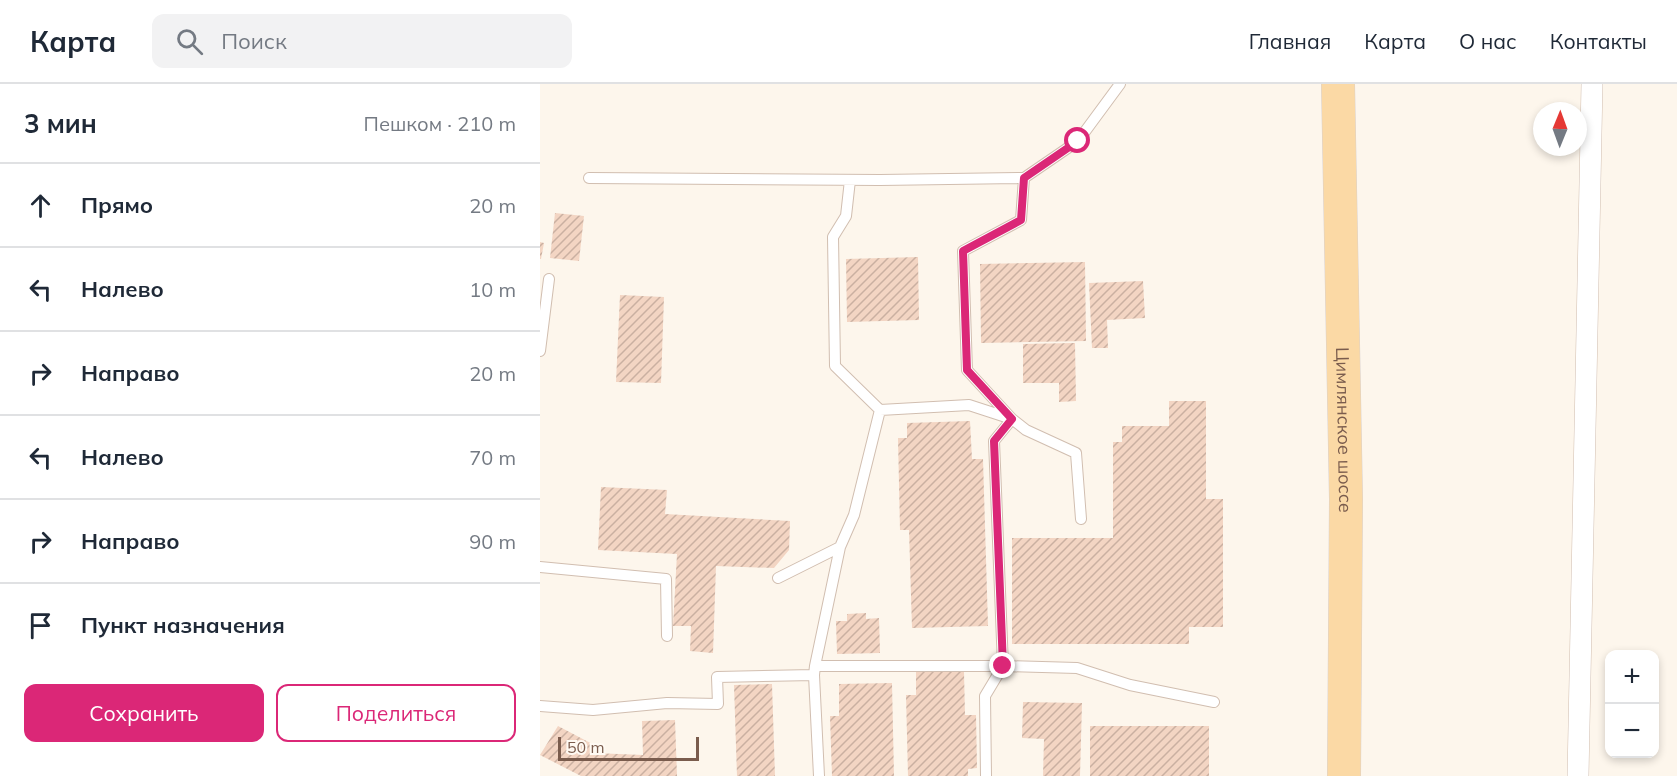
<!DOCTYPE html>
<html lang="ru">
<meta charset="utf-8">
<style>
body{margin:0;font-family:Mulish,sans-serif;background:#f2f2f3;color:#1f2937}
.controls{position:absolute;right:18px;bottom:18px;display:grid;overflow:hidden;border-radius:12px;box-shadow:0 3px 9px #0003}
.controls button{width:54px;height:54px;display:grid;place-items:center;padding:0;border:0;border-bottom:2px solid #e0e1e3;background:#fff;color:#1f2937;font:30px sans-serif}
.compass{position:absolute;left:993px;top:18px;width:54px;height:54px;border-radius:50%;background:#fff;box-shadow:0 3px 9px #0003;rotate:1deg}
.scale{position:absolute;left:18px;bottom:15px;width:141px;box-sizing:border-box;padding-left:6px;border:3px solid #7a5c4d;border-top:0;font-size:16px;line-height:21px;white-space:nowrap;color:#7a5c4d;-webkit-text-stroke:4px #fffaf3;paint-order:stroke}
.stop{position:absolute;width:18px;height:18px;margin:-14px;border:4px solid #db2777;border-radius:50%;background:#fff}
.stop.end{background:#db2777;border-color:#fff;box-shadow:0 2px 6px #0008}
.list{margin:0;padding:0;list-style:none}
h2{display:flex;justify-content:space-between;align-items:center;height:78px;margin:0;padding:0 24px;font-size:26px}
h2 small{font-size:20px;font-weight:400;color:#747a83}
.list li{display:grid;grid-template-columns:39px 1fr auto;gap:18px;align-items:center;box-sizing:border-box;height:84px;padding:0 24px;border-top:2px solid #e0e1e3}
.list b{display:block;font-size:22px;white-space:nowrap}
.list em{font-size:20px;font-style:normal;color:#747a83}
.actions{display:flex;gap:12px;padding:18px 24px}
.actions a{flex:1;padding:14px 0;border:2px solid #db2777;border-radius:12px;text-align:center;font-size:21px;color:#db2777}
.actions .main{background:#db2777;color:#fff}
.icon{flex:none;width:33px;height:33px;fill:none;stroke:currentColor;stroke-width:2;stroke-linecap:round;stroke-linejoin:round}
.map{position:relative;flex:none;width:1137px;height:692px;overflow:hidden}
header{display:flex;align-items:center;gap:36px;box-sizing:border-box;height:84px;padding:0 30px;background:#fff;border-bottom:2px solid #e0e1e3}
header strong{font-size:28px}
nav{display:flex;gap:33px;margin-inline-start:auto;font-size:21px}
.search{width:420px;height:54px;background:#f2f2f3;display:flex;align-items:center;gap:15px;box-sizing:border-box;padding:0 21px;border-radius:12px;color:#747a83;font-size:22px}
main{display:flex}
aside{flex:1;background:#fff}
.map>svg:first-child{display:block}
</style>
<header>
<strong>Карта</strong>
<div class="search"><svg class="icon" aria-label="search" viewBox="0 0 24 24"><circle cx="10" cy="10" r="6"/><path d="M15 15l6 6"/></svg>Поиск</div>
<nav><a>Главная</a><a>Карта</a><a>О нас</a><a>Контакты</a></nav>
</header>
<main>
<aside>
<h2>3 мин<small>Пешком · 210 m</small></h2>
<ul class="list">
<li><svg class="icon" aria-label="ahead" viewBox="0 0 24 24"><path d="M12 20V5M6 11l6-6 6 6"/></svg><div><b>Прямо</b></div><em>20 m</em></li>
<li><svg class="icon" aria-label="left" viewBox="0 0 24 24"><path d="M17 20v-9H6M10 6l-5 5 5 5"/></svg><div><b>Налево</b></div><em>10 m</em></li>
<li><svg class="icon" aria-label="right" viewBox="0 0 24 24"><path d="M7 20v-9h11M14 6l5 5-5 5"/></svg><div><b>Направо</b></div><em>20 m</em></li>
<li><svg class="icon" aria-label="left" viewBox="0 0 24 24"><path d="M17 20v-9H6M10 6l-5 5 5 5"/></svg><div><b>Налево</b></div><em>70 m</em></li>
<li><svg class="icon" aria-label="right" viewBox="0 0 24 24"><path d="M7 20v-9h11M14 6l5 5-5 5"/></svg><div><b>Направо</b></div><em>90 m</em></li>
<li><svg class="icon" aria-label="arrive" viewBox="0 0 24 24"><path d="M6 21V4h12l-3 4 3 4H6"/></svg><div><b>Пункт назначения</b></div></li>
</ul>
<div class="actions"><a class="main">Сохранить</a><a>Поделиться</a></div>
</aside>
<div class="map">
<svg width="1137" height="692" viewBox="0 0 1137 692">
<defs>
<pattern id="building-hatch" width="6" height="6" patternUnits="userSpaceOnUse" patternTransform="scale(1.5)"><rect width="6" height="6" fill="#f3d5c3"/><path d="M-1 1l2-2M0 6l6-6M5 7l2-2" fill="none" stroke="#cab0a1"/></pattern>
</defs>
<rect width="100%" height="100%" fill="#fdf6ec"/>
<path fill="url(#building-hatch)" d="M 15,129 L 44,132 L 39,177 L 10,174 Z
M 0,158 L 4,159 L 1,175 L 0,175 Z
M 378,173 L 379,236 L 307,238 L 306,175 Z
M 545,178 L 546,257 L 441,259 L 440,180 Z
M 603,197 L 605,234 L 567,236 L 568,264 L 552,264 L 549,199 Z
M 80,211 L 124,213 L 121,299 L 76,298 Z
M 535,259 L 536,317 L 519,318 L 519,299 L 483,299 L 483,260 Z
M 629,317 L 666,317 L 666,415 L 683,415 L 683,543 L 649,543 L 649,560 L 472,560 L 472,454 L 573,454 L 573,358 L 582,358 L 582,342 L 629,342 Z
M 430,337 L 432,375 L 443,375 L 448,542 L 372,544 L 369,446 L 360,446 L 358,354 L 367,354 L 367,339 Z
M 61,403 L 127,406 L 125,430 L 250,437 L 249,466 L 234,484 L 176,482 L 173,569 L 150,567 L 151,542 L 133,542 L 137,470 L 58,466 Z
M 326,529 L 326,535 L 339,534 L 340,569 L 297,570 L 296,537 L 307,537 L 307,530 Z
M 376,588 L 424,588 L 425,631 L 436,631 L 437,684 L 428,685 L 428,692 L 368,692 L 366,611 L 376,611 Z
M 352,599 L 354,692 L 292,692 L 290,632 L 299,632 L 299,600 Z
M 232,600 L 235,692 L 197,692 L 194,601 Z
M 483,618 L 542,619 L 540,692 L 503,692 L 504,655 L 482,654 Z
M 135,636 L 137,692 L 41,692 L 0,671 L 18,642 L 58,663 L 54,669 L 103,671 L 102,637 Z
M 550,642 L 669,642 L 669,692 L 550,692 Z"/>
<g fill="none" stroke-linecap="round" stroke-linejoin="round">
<defs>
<path id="lane" d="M 49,94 L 340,96 L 484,94 L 538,57 L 580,0
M 0,267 L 9,195
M 340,326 L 429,321 L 472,335 L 486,346 L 536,369 L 541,435
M 0,483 L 126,495 L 127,552
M 238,494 L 300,463
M 275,582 L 463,582 L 537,584 L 590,601 L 674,618
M 274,591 L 279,692
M 0,622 L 53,626 L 127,619 L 178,620 L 177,593 L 274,591 L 275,582 L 300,463 L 314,431 L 340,326 L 295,282 L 293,153 L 306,132 L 310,96
M 446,692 L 445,612 L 463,582 L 454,357 L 472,335 L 427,286 L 423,167 L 481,136 L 484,94"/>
<path id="street" d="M 1038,692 L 1052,0"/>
<g id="primary">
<path id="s1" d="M 798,0 L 806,415 L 804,692"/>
</g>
</defs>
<use href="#lane" stroke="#d1beb0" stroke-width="12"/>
<use href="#street" stroke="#d1beb0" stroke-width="22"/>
<use href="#primary" stroke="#dad1cd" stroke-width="34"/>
<use href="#lane" stroke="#fff" stroke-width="10"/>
<use href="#street" stroke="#fff" stroke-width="21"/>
<use href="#primary" stroke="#fbd9a5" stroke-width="33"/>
</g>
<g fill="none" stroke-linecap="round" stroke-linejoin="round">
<path stroke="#db2777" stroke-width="8" d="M 463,582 L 454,357 L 472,335 L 427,286 L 423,167 L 481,136 L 484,94 L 538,57"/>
</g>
<g text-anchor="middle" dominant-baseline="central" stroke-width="6" stroke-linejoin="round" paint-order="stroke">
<g font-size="18" fill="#7a5c4d" stroke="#fffaf3">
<text stroke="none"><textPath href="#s1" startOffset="346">Цимлянское шоссе</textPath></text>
</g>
</g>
</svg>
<div class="controls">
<button>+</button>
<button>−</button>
</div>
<svg class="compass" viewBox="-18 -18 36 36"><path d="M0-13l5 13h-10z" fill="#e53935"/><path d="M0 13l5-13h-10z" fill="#747a83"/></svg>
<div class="scale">50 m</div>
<div class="stop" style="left:538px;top:57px"></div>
<div class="stop end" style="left:463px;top:582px"></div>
</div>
</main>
